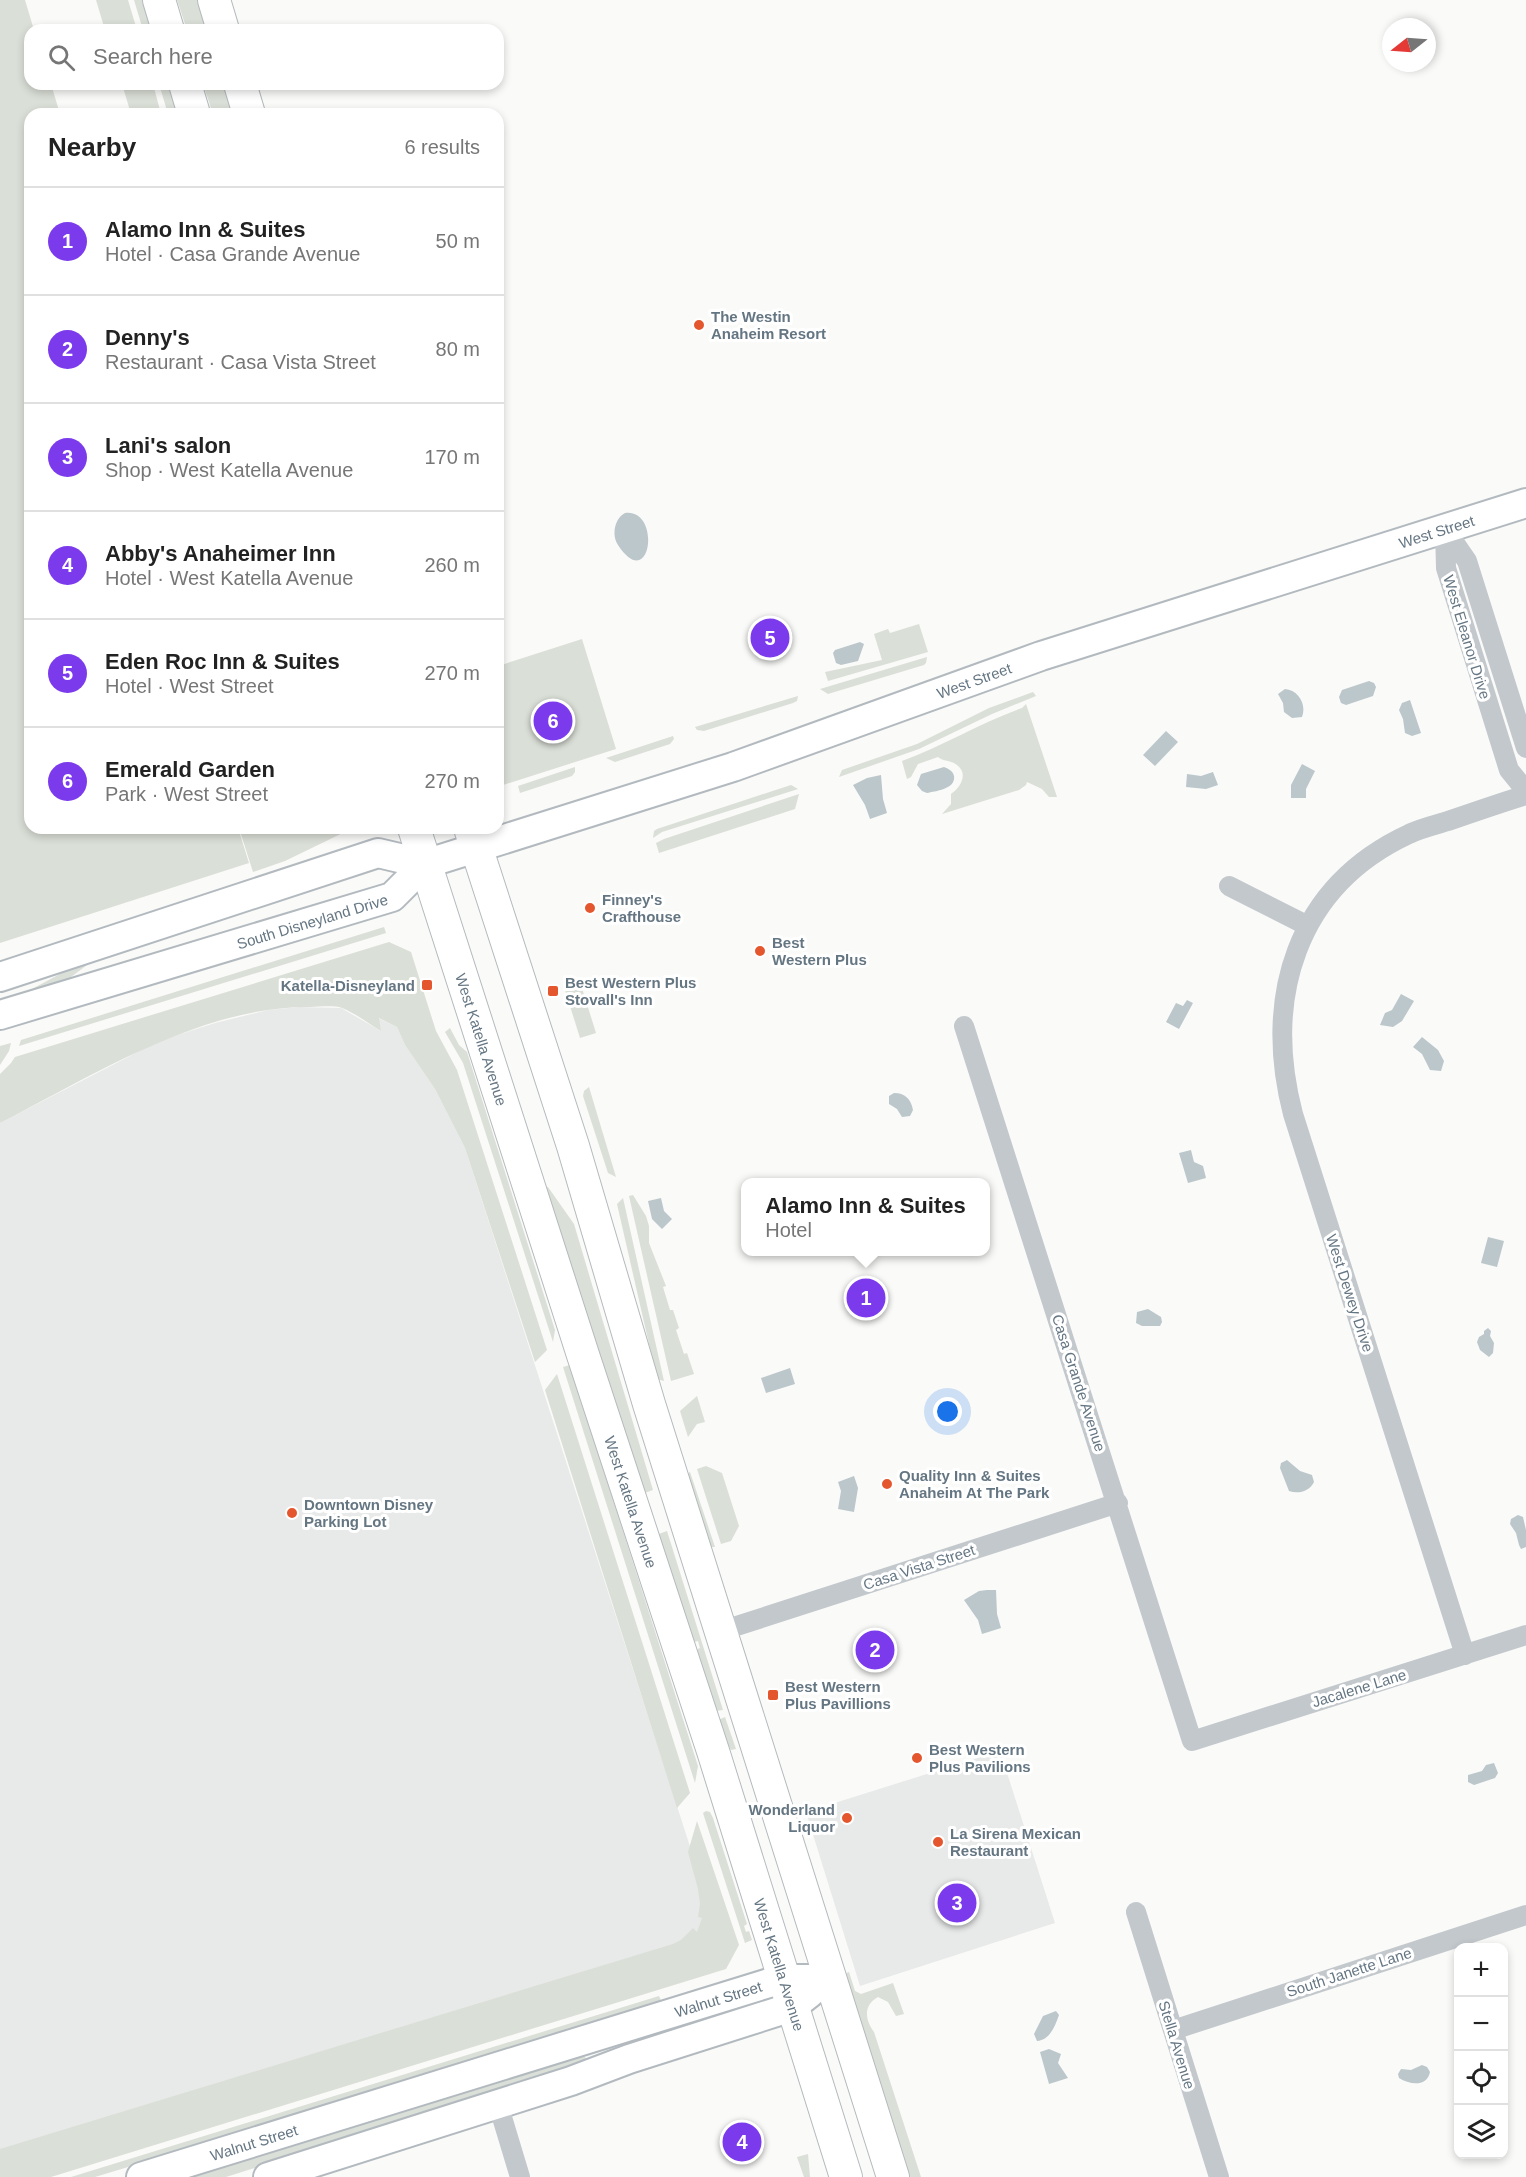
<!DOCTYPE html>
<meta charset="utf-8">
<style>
body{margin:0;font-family:Arial,sans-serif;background:#f6f6f6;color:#222}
.controls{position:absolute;right:18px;bottom:18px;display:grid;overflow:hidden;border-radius:12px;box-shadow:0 3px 9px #0003}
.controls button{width:54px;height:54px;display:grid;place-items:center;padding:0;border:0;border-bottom:2px solid #e0e0e0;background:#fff;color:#222;font:30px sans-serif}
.compass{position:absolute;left:1382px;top:18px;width:54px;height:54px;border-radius:50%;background:#fff;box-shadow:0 3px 9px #0003;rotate:253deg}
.you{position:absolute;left:948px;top:1412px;width:21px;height:21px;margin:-15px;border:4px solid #fff;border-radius:50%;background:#1a73e8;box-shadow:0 0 0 9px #1a73e833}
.badge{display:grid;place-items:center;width:39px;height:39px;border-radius:50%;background:#7c3aed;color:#fff;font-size:20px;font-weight:700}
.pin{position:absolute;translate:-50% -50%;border:3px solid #fff;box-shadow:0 2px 6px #0006}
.popup{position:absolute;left:741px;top:1178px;width:249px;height:78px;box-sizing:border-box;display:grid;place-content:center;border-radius:12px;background:#fff;filter:drop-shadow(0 2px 4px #0005);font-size:20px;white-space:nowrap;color:#767676}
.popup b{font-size:22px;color:#222}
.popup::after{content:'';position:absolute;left:50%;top:100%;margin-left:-12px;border:12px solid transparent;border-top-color:#fff}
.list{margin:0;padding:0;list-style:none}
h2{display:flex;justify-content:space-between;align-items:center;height:78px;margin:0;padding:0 24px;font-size:26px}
h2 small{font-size:20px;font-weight:400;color:#767676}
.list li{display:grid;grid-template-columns:39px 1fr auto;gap:18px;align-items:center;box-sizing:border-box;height:108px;padding:0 24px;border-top:2px solid #e0e0e0}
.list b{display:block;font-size:22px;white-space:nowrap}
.list p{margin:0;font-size:20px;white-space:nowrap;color:#767676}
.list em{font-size:20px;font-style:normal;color:#767676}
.icon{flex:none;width:33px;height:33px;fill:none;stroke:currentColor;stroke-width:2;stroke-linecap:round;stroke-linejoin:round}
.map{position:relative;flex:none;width:1526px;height:2177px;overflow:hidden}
.search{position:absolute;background:#fff;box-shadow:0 3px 9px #0003;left:24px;top:24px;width:480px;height:66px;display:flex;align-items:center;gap:15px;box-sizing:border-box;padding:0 21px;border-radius:18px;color:#767676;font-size:22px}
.panel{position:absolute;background:#fff;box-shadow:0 3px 9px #0003;left:24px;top:108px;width:480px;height:726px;border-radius:18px}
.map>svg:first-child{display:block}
</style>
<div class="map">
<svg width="1526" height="2177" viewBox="0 0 1526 2177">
<rect width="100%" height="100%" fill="#fafaf8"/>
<path fill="#e8e9e9" d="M 299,1007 L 341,1008 L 381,1031 L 378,1018 L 397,1027 L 405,1045 L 435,1089 L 465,1148 L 714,1921 L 699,1956 L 0,2163 L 0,1123 L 159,1041 L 215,1023 L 268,1010 Z
M 1000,1751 L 1055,1923 L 860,1986 L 806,1812 Z"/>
<path fill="#dadfd7" d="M 0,0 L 25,0 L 34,30 L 30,30 L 30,84 L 51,84 L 60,114 L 30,114 L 30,828 L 238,828 L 249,863 L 0,943 Z
M 96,0 L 128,0 L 137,30 L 105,30 Z
M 134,0 L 143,0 L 153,30 L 143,30 Z
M 177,0 L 197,0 L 206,30 L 187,30 Z
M 122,84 L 153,84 L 161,114 L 131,114 Z
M 159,84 L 169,84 L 178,114 L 168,114 Z
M 203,84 L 223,84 L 232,114 L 213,114 Z
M 919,624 L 928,652 L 828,681 L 825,672 L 882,660 L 874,634 L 888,629 L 890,633 Z
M 582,639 L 616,749 L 503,785 L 500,784 L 498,776 L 498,666 Z
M 927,657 L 926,663 L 924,665 L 828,694 L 820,689 Z
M 1033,692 L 1036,696 L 992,714 L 919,749 L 839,777 L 842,770 L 917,744 L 989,708 Z
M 798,696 L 797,701 L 793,703 L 704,731 L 697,730 L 695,727 Z
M 1026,704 L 1057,797 L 1049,797 L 1042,789 L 1027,782 L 1026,785 L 1019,790 L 942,814 L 951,804 L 951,794 C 960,788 969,774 957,765 C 951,760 944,762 938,757 L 918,764 L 911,777 L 907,779 L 902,761 C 943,746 980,723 1022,708 Z
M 673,736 L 674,739 L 670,744 L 615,762 L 606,758 Z
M 575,767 L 575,772 L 572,776 L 520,793 L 518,786 Z
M 791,785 L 798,789 L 662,832 L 653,838 L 654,831 L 657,829 Z
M 799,794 L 795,809 L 659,853 L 656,843 L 664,839 Z
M 239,828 L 353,828 L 285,861 L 253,872 Z
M 384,927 L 386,933 L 19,1046 L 21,1040 Z
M 389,942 L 411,952 L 436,1031 L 457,1070 L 547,1350 L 535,1362 L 465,1148 L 435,1089 L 405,1045 L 397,1027 L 379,1018 L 381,1031 C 369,1024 355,1013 342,1008 C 333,1005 319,1007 310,1007 C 202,1006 94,1075 0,1123 L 0,1074 L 11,1063 L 15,1057 Z
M 95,959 L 59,986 L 19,996 L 71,968 Z
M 581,985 L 596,1033 L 580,1038 L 565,990 Z
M 450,1028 L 459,1045 L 467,1052 L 555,1330 L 553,1342 L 463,1063 L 445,1032 Z
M 11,1043 L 9,1051 L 0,1065 L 0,1046 Z
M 589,1087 L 616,1177 L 608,1173 L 583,1096 L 584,1091 Z
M 545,1187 L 548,1187 L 574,1224 L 653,1490 L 642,1494 Z
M 633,1195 L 646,1216 L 649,1226 L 649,1243 L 666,1286 L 663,1287 L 670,1310 L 673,1310 L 679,1328 L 676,1330 L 684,1354 L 687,1353 L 694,1374 L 671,1381 L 629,1196 Z
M 623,1198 L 664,1381 L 657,1379 L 617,1204 Z
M 570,1365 L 698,1766 L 695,1783 L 563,1367 Z
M 557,1374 L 690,1793 L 677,1808 L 545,1390 Z
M 697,1396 L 705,1422 L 697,1424 L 688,1437 L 680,1411 Z
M 706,1466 L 722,1473 L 739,1526 L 731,1541 L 721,1544 L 697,1469 Z
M 690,1472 L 715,1547 L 710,1547 L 687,1474 Z
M 667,1531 L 723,1710 L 715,1711 L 718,1720 L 725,1717 L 736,1749 L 731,1750 L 717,1726 L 693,1651 L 700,1648 L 698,1641 L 690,1643 L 656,1535 Z
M 706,1811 L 710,1812 L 713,1818 L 747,1924 L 744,1926 L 746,1932 L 749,1931 L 752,1940 L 745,1943 L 703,1813 Z
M 697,1821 L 739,1945 L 726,1969 L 51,2177 L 0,2177 L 0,2149 L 673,1944 L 681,1940 L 693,1928 L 697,1932 L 702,1918 L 698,1917 L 700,1904 L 698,1889 L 688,1852 Z
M 849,1972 L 855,1991 L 861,1994 L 893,1983 L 904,2014 L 896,2016 L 888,2002 L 878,1997 C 863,2005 865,2020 874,2032 L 921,2177 L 910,2177 L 844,1974 Z
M 659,1996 L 663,2005 L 95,2177 L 71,2177 Z
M 583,2054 L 586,2059 L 506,2089 L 226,2177 L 184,2177 Z
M 808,2154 L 810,2177 L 804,2177 L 797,2157 Z"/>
<path fill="#bbc7cb" d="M 625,513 C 662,508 651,595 618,545 C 611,535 615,518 625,513 Z
M 860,642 L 864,644 L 858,661 L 841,665 L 836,663 L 833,653 L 835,650 Z
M 1369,681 L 1374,683 L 1376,687 L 1373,696 L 1346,705 L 1341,703 L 1339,697 L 1342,690 Z
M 1285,689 C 1298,690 1307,704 1302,717 L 1292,718 L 1284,712 L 1283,703 L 1278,694 Z
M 1410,700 L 1421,733 L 1412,736 L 1405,733 L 1403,719 L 1399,710 L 1402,703 Z
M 1166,731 L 1178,742 L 1155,766 L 1143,755 Z
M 1302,764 L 1315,771 L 1306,789 L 1306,798 L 1291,798 L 1291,785 Z
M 944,767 C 949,769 953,771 954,776 C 956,789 936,791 927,793 L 922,791 L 917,785 L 921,774 Z
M 1213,772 L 1218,785 L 1206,789 L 1186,787 L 1187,774 L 1201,776 Z
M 881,775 L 883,799 L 887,813 L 870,819 L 865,805 L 853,785 L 867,778 Z
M 1401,994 L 1414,1001 L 1402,1021 L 1393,1027 L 1380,1025 L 1385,1013 L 1392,1010 Z
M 1187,1000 L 1193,1003 L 1179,1029 L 1166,1022 L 1176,1003 L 1183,1006 Z
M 1422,1037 L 1438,1050 L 1444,1061 L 1441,1071 L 1430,1070 L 1422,1054 L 1413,1047 Z
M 894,1093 C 905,1093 911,1099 913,1110 L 910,1116 L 902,1117 L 897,1109 L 889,1104 L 889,1096 Z
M 1191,1150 L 1194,1162 L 1203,1166 L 1206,1178 L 1188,1183 L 1179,1153 Z
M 661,1198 L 664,1211 L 672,1219 L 662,1229 L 652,1219 L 648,1201 Z
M 1488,1237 L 1504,1241 L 1497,1267 L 1481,1263 Z
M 1148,1309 L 1161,1317 L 1162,1322 L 1160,1326 L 1142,1326 L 1136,1323 L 1137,1312 Z
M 1488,1328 L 1491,1331 L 1490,1336 L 1494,1343 L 1493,1353 L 1489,1357 L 1480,1350 L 1477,1342 L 1479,1337 L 1484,1334 L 1484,1331 Z
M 790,1368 L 795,1384 L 766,1393 L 761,1378 Z
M 1287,1460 L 1300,1471 L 1312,1475 L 1314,1482 C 1309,1492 1298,1494 1289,1491 L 1280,1468 L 1281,1463 Z
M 854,1476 L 858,1488 L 854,1512 L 838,1509 L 841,1491 L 838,1482 Z
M 1518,1515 L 1523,1517 L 1526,1530 L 1526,1547 L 1521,1549 L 1519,1545 L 1516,1533 L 1510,1524 L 1511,1519 Z
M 987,1590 L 996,1590 L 997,1614 L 1001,1628 L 982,1634 L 978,1620 L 964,1600 L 979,1591 Z
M 1494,1763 L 1498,1773 L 1495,1778 L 1474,1785 L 1468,1782 L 1468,1775 L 1482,1771 L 1486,1765 Z
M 1056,2011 L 1059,2015 C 1055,2026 1050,2040 1037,2041 L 1034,2034 L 1043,2016 Z
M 1049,2049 L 1061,2054 L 1058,2063 L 1068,2078 L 1049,2084 L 1040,2052 Z
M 1422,2065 L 1427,2067 L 1430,2072 C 1427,2087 1410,2085 1399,2078 L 1398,2074 L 1401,2069 L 1411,2070 Z"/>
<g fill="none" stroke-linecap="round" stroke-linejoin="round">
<defs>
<g id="secondary">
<path d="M 0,977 L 378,853 L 425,864"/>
<path id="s1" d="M 0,1015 L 392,897 L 425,864 L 733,767 L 1041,656 L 1526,503"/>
<path id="s2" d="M 141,2177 L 782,1979 L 830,1979"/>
<path d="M 268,2177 L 571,2081 L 629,2059 L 792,2007 L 810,1993"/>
</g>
<g id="primary">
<path d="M 159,0 L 168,30"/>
<path d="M 214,0 L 223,30"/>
<path d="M 185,84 L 194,114"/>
<path d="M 240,84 L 249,114"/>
<path id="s3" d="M 414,828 L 583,1355 L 713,1751 L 846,2177"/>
<path d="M 470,828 L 573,1146 L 649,1404 L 893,2177"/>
</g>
</defs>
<use href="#secondary" stroke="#b3babf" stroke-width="32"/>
<use href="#primary" stroke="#b5babe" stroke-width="34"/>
<path stroke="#c3c8cc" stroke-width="20" d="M 1445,529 L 1446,568 L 1509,770 L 1526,791
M 1445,529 L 1467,561 L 1526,748
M 1229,886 L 1308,926
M 964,1026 L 1192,1741 L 1526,1635
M 721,1631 L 1118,1503
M 1465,1655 L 1293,1114 C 1263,999 1295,887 1409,834 C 1421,828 1435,825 1448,821 C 1474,812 1500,803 1526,795
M 1136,1912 L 1219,2177
M 1173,2030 L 1526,1915
M 498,2104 L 520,2177"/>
<use href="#secondary" stroke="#fff" stroke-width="28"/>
<use href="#primary" stroke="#fff" stroke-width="32"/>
</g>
<g fill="#e4572e" stroke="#fff" stroke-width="2">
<circle cx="699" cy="325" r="6"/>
<circle cx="590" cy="908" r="6"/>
<circle cx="760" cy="951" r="6"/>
<rect x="421" y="979" width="12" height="12" rx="3"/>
<rect x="547" y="985" width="12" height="12" rx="3"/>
<circle cx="887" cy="1484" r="6"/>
<circle cx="292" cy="1513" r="6"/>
<rect x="767" y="1689" width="12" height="12" rx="3"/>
<circle cx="917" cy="1758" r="6"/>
<circle cx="847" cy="1818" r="6"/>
<circle cx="938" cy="1842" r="6"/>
</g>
<g text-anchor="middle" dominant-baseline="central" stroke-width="6" stroke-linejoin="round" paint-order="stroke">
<g font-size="15" font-weight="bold" fill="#657683" stroke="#fff" text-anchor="start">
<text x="711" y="316">The Westin<tspan x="711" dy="17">Anaheim Resort</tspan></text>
<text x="602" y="899">Finney's<tspan x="602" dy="17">Crafthouse</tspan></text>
<text x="772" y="942">Best<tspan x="772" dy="17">Western Plus</tspan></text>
<text x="565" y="982">Best Western Plus<tspan x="565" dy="17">Stovall's Inn</tspan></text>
<text x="415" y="985" text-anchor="end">Katella-Disneyland</text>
<text x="899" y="1475">Quality Inn &amp; Suites<tspan x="899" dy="17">Anaheim At The Park</tspan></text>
<text x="304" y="1504">Downtown Disney<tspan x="304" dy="17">Parking Lot</tspan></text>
<text x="785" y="1686">Best Western<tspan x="785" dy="17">Plus Pavillions</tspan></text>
<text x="929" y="1749">Best Western<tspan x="929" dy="17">Plus Pavilions</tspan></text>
<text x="835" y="1809" text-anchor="end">Wonderland<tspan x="835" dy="17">Liquor</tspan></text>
<text x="950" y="1833">La Sirena Mexican<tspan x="950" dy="17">Restaurant</tspan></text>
</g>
<g font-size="15" fill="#657683" stroke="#fff">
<text stroke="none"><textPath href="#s1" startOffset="1521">West Street</textPath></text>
<text transform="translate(1467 637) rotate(73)">West Eleanor Drive</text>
<text stroke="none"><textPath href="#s1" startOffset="1035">West Street</textPath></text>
<text stroke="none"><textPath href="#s1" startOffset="326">South Disneyland Drive</textPath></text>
<text stroke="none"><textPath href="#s3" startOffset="222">West Katella Avenue</textPath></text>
<text transform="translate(1350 1293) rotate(72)">West Dewey Drive</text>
<text transform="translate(1079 1383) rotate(72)">Casa Grande Avenue</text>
<text stroke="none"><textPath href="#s3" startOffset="708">West Katella Avenue</textPath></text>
<text transform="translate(919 1567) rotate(-18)">Casa Vista Street</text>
<text transform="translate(1359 1688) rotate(-17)">Jacalene Lane</text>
<text stroke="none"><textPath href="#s3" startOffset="1194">West Katella Avenue</textPath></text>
<text transform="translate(1349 1972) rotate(-18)">South Janette Lane</text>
<text stroke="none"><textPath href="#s2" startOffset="604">Walnut Street</textPath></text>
<text transform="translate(1177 2045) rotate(73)">Stella Avenue</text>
<text stroke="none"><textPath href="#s2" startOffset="118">Walnut Street</textPath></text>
</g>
</g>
</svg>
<div class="controls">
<button>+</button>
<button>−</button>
<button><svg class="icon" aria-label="locate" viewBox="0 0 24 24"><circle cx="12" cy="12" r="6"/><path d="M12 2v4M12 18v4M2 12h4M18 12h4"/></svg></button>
<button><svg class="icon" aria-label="layers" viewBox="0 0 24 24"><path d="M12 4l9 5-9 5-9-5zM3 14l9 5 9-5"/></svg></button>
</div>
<svg class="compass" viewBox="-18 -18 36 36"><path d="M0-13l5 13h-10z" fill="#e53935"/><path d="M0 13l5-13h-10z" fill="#767676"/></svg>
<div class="you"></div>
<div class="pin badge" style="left:866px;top:1298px">1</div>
<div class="popup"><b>Alamo Inn &amp; Suites</b>Hotel</div>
<div class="pin badge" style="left:875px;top:1650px">2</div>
<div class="pin badge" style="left:957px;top:1903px">3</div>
<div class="pin badge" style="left:742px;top:2142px">4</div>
<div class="pin badge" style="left:770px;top:638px">5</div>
<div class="pin badge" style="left:553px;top:721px">6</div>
<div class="search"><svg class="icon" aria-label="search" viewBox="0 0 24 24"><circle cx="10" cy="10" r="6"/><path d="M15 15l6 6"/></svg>Search here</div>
<section class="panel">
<h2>Nearby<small>6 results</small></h2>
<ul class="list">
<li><span class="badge">1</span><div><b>Alamo Inn &amp; Suites</b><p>Hotel · Casa Grande Avenue</p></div><em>50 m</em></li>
<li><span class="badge">2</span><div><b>Denny's</b><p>Restaurant · Casa Vista Street</p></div><em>80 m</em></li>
<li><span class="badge">3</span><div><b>Lani's salon</b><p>Shop · West Katella Avenue</p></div><em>170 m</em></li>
<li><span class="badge">4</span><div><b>Abby's Anaheimer Inn</b><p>Hotel · West Katella Avenue</p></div><em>260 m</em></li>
<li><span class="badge">5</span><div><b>Eden Roc Inn &amp; Suites</b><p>Hotel · West Street</p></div><em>270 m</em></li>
<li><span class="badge">6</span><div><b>Emerald Garden</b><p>Park · West Street</p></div><em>270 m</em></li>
</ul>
</section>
</div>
